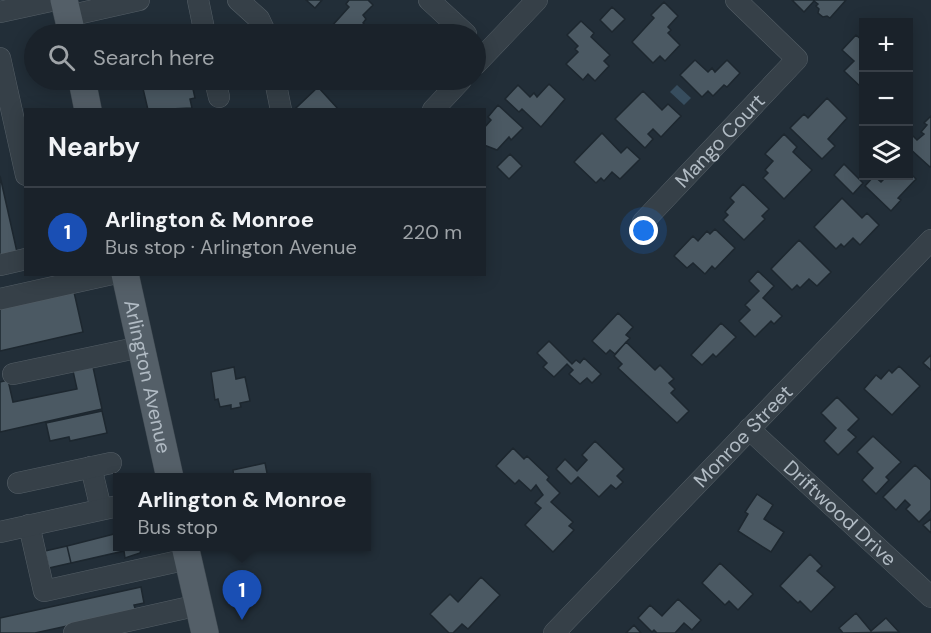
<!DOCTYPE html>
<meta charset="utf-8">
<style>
body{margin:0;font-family:"DM Sans",sans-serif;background:#272f36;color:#f1f3f6}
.controls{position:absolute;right:18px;top:18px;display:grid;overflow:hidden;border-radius:0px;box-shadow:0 3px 15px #0003}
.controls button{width:54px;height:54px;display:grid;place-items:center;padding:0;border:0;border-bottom:2px solid #383f47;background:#1a222a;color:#f1f3f6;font:30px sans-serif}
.you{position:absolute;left:644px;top:231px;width:21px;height:21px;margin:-15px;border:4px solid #fff;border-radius:50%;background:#1a73e8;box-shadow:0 0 0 9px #1a73e833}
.badge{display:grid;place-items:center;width:39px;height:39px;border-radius:50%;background:#89bff1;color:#fff;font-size:20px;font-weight:700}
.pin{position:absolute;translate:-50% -50px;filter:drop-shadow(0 2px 3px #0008)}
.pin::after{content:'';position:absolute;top:32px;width:21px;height:18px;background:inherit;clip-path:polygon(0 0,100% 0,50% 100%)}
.popup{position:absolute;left:113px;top:473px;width:258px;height:78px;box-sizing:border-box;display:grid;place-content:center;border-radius:0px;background:#1a222a;filter:drop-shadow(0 2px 4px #0005);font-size:20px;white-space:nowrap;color:#9fa4a8}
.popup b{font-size:22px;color:#f1f3f6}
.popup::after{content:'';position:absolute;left:50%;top:100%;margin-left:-12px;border:12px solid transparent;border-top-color:#1a222a}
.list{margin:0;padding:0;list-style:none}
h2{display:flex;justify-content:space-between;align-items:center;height:78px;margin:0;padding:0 24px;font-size:26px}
h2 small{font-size:20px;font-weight:400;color:#9fa4a8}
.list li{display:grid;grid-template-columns:39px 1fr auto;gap:18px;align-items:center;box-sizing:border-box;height:90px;padding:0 24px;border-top:2px solid #383f47}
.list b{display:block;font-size:22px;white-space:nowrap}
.list p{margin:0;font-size:20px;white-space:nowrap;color:#9fa4a8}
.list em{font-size:20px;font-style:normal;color:#9fa4a8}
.icon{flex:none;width:33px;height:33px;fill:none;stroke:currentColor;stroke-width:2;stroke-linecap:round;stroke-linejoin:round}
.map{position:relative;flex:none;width:931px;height:633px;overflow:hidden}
.search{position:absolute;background:#1a222a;box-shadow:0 3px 15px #0003;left:24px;top:24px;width:462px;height:66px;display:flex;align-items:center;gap:15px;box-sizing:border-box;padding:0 21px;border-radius:33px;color:#9fa4a8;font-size:22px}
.panel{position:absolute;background:#1a222a;box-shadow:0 3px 15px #0003;left:24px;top:108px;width:462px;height:168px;border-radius:0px}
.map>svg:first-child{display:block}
</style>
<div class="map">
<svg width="931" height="633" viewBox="0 0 931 633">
<rect width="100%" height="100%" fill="#222e38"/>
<path fill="#374d5e" d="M 677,85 L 691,98 L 684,105 L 670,92 Z"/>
<path fill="#4b5963" stroke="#1d272f" stroke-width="1.5" d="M 306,0 L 322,0 L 315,8 Z
M 349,0 L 368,0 L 373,5 L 363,15 L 366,19 L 363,23 L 375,34 L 344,34 L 342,33 L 341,34 L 332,26 L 349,7 L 346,4 Z
M 792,0 L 846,0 L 830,18 L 827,16 L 823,17 L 818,13 L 819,9 L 816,6 L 818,4 L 814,1 L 804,12 Z
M 664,2 L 678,16 L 668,27 L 671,30 L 668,33 L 680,45 L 665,61 L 660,56 L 653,63 L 632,42 L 654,18 L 651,15 Z
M 612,7 L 625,19 L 612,32 L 600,20 Z
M 581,21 L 594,33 L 591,37 L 610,55 L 604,61 L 609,66 L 595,81 L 588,74 L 583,80 L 566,64 L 578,52 L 575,49 L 578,46 L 567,35 Z
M 174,28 L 176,34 L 145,34 Z
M 856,35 L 864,42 L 864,86 L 862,88 L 844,71 L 854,61 L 842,50 Z
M 695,60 L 708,72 L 712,68 L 715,72 L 727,60 L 740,73 L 727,87 L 724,85 L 713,96 L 708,91 L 702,97 L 680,75 Z
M 141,80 L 191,80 L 195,98 L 190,99 L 192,108 L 148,110 Z
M 549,84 L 565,99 L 541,127 L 522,109 L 519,112 L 505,99 L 518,85 L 530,97 L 534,93 L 537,97 Z
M 318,87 L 339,110 L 297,110 L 296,108 Z
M 643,91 L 662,110 L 668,104 L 681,116 L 661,137 L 653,129 L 648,134 L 653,139 L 645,148 L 615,119 Z
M 827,98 L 847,118 L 828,139 L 835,146 L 822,159 L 790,128 L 804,114 L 808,118 Z
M 498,105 L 523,128 L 511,140 L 509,137 L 497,150 L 484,145 L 484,128 L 491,120 L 488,117 Z
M 931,116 L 931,166 L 930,167 L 908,147 L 908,131 L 917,140 L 924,134 L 921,132 L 927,125 L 924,123 Z
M 602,133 L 621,153 L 627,147 L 640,159 L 620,179 L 612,172 L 604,181 L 601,178 L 596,183 L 574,162 Z
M 784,134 L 797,147 L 793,152 L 812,170 L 784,199 L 763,178 L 768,173 L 765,170 L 773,161 L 765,154 Z
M 510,154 L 522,166 L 509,179 L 497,167 Z
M 844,164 L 863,183 L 853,194 L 834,175 Z
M 908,171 L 916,179 L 898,198 L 901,200 L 891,211 L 865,186 L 874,176 L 881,182 L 887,176 L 908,176 Z
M 0,176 L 17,252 L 0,256 Z
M 743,184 L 769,209 L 762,216 L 765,219 L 744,240 L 723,220 L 728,215 L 725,212 L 734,202 L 730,198 Z
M 842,198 L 862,218 L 867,213 L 879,225 L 860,245 L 853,238 L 844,247 L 841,244 L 836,249 L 814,227 Z
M 715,229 L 735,248 L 715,269 L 712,266 L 705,274 L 693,263 L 687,268 L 674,256 L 693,236 L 698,241 L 707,231 L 710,234 Z
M 799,240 L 831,272 L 817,286 L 809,279 L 800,288 L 797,285 L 792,290 L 771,269 Z
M 758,271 L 774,286 L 763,298 L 782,316 L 774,324 L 771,321 L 755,337 L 739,321 L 750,310 L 745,305 L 759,291 L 749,281 Z
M 74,292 L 83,332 L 0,351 L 0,308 Z
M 618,313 L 633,327 L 626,335 L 630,338 L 615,354 L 610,350 L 606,354 L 592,341 Z
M 721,323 L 736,337 L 716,357 L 713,354 L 702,365 L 691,355 Z
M 549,341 L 572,364 L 576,360 L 580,363 L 584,358 L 601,374 L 592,383 L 587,378 L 580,384 L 569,374 L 573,370 L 567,364 L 554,377 L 543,367 L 547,363 L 537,353 Z
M 626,342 L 655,370 L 660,365 L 674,379 L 669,383 L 675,389 L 671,393 L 689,411 L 677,423 L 618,368 L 622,364 L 614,356 Z
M 931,355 L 931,370 L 923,363 Z
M 899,366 L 920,386 L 892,415 L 864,389 L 876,375 L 881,379 L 889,370 L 892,373 Z
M 93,367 L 102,409 L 0,432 L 0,382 L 8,380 L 13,402 L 77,389 L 73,371 Z
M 234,367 L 236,379 L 245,377 L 250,401 L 240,403 L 241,407 L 231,409 L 231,405 L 220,407 L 218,399 L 215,400 L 211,372 Z
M 837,397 L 859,419 L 848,430 L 856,437 L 838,455 L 824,441 L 836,428 L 821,413 Z
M 102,411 L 107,433 L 70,441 L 69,437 L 50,441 L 46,423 Z
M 873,436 L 901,462 L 886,477 L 889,480 L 876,494 L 862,480 L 873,468 L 857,452 Z
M 595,441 L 624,469 L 617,476 L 623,482 L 616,489 L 611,485 L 599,497 L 578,477 L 571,484 L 556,469 L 565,459 L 577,471 L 587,460 L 582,455 Z
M 513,448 L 524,459 L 527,456 L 549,477 L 547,480 L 560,493 L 551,502 L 573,522 L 569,526 L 574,530 L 553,552 L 525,525 L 541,508 L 535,503 L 543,495 L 536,485 L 531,491 L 519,480 L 515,484 L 496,466 Z
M 265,463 L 268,478 L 234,478 L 233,470 Z
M 915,465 L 931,480 L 931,510 L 919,522 L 906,509 L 910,505 L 905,500 L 896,510 L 883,497 Z
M 757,494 L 773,505 L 764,519 L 784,532 L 771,552 L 738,531 L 748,514 L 745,512 Z
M 931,519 L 931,533 L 923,525 Z
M 118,533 L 118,546 L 142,546 L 140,553 L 125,558 L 124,551 L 71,563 L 67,546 Z
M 67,546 L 71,563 L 49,568 L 45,551 Z
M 810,554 L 822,566 L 817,571 L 835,587 L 811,612 L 800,601 L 798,603 L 780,586 Z
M 720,563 L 753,594 L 738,610 L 729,601 L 725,605 L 702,583 Z
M 481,577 L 500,595 L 468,629 L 462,624 L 453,633 L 449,633 L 430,614 L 450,594 L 458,602 Z
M 141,587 L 144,603 L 134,605 L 136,611 L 35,633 L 0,633 L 0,618 Z
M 678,599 L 701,620 L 692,630 L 684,623 L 675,633 L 657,633 L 654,630 L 652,632 L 638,618 L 650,605 L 662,616 Z
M 856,613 L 871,631 L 886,618 L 899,632 L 843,633 L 839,628 Z
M 634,625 L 641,633 L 626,633 Z"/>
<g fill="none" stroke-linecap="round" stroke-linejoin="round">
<defs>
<g id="minor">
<path d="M 198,0 L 205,34"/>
<path d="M 238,0 L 259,19 L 266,34"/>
<path d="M 429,0 L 466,34"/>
<path d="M 0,12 L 55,0"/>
<path d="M 68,16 L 139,0"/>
<path d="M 0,58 L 26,175"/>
<path d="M 476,64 L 537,0"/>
<path d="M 215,80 L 219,97"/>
<path d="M 275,80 L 281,110"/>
<path d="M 433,110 L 461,80"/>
<path id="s1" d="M 643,222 L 797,59 L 736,0"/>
<path d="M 0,265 L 26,259"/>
<path d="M 0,299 L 112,274"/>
<path d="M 13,374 L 141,347"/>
<path id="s2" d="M 749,429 L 931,597"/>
<path d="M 91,467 L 101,509"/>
<path d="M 18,483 L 111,463"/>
<path d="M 29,525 L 44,591 L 188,559"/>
<path d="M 0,532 L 118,506"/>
<path d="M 74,633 L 199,605"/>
<path id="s3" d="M 554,633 L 931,240"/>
</g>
<g id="major">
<path d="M 64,0 L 72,34"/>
<path d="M 82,80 L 88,110"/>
<path id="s4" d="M 125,274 L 170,478"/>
<path d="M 185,546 L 205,633"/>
</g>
</defs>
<use href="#minor" stroke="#545e66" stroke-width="22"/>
<use href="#major" stroke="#3f4951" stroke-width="28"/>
<use href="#minor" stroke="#364048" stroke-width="21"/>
<use href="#major" stroke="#545f68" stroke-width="27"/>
</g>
<g text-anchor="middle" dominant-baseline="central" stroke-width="4.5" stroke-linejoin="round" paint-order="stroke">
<g font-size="20" fill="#b1bbc4" stroke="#1b252d">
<text stroke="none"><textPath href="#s1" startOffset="112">Mango Court</textPath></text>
<text stroke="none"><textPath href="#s4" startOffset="105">Arlington Avenue</textPath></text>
<text stroke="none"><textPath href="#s3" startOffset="273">Monroe Street</textPath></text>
<text stroke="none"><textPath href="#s2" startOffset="124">Driftwood Drive</textPath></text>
</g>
</g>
</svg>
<div class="controls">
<button>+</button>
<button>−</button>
<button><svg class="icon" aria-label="layers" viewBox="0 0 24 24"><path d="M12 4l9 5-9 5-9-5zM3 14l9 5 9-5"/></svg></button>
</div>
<div class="you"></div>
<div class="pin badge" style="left:242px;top:620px;background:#1a4fb4">1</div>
<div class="popup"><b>Arlington &amp; Monroe</b>Bus stop</div>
<div class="search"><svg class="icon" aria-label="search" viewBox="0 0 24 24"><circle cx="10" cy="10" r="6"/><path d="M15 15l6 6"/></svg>Search here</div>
<section class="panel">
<h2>Nearby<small></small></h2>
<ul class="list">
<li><span class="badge" style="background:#1a4fb4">1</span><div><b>Arlington &amp; Monroe</b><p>Bus stop · Arlington Avenue</p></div><em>220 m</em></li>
</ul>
</section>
</div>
